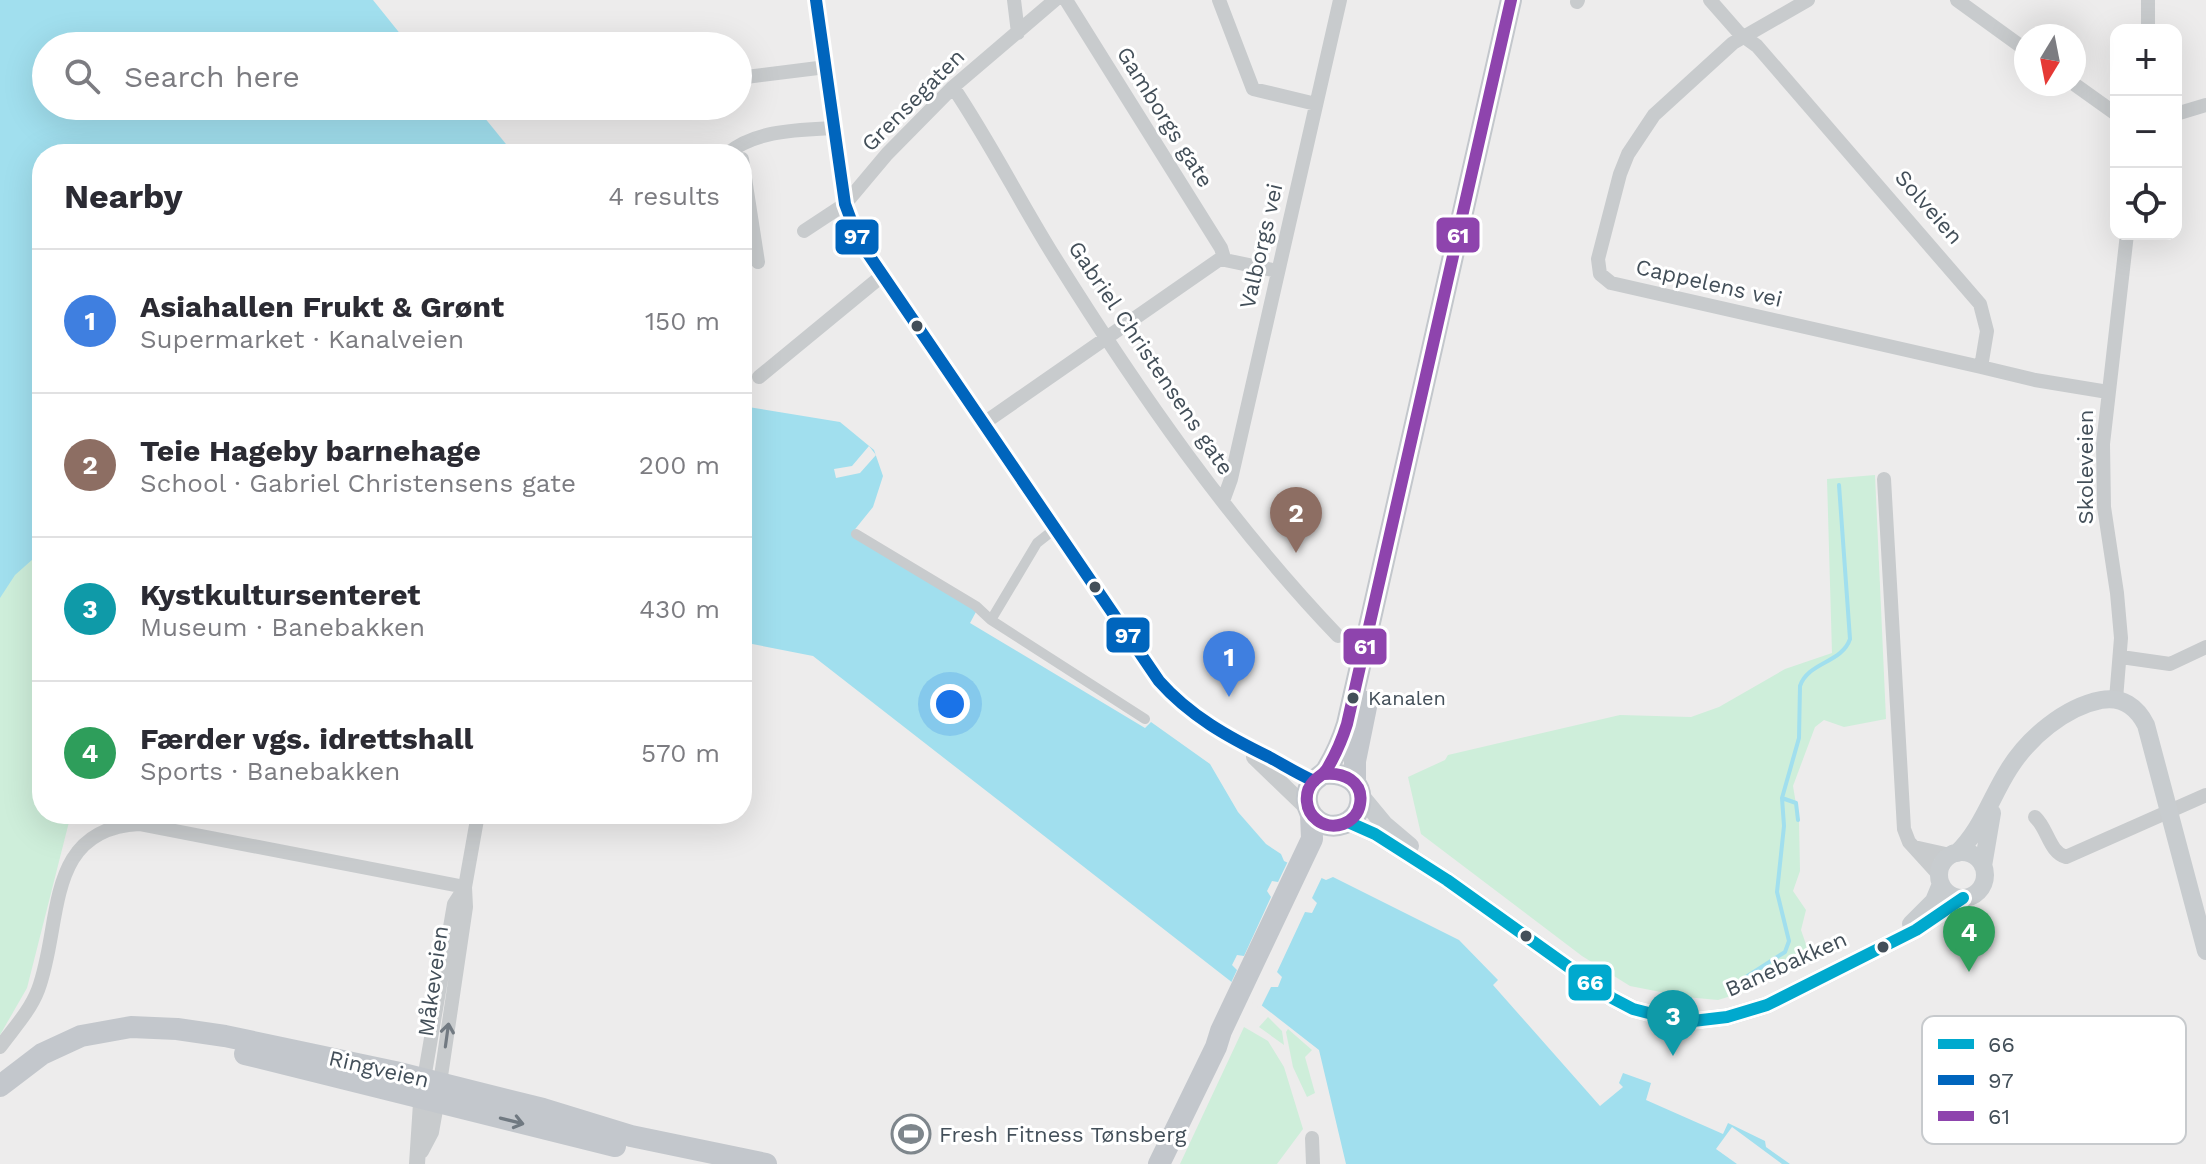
<!DOCTYPE html>
<meta charset="utf-8">
<style>
body{margin:0;font-family:"Work Sans",sans-serif;background:#f2f2f3;color:#2b2b33}
.controls{position:absolute;right:24px;top:24px;display:grid;overflow:hidden;border-radius:16px;box-shadow:0 8px 32px #0002}
.controls button{width:72px;height:72px;display:grid;place-items:center;padding:0;border:0;border-bottom:2px solid #e1e1e2;background:#fff;color:#2b2b33;font:40px sans-serif}
.compass{position:absolute;left:2014px;top:24px;width:72px;height:72px;border-radius:50%;background:#fff;box-shadow:0 8px 32px #0002;rotate:190deg}
.you{position:absolute;left:950px;top:704px;width:28px;height:28px;margin:-20px;border:6px solid #fff;border-radius:50%;background:#1a73e8;box-shadow:0 0 0 12px #1a73e833}
.badge{display:grid;place-items:center;width:52px;height:52px;border-radius:50%;background:#7e868c;color:#fff;font-size:26px;font-weight:700}
.pin{position:absolute;translate:-50% -66px;filter:drop-shadow(0 2px 4px #0008)}
.pin::after{content:'';position:absolute;top:42px;width:28px;height:24px;background:inherit;clip-path:polygon(0 0,100% 0,50% 100%)}
.list{margin:0;padding:0;list-style:none}
h2{display:flex;justify-content:space-between;align-items:center;height:104px;margin:0;padding:0 32px;font-size:34px}
h2 small{font-size:26px;font-weight:400;color:#7c7c81}
.list li{display:grid;grid-template-columns:52px 1fr auto;gap:24px;align-items:center;box-sizing:border-box;height:144px;padding:0 32px;border-top:2px solid #e1e1e2}
.list b{display:block;font-size:30px;white-space:nowrap}
.list p{margin:0;font-size:26px;white-space:nowrap;color:#7c7c81}
.list em{font-size:26px;font-style:normal;color:#7c7c81}
.icon{flex:none;width:44px;height:44px;fill:none;stroke:currentColor;stroke-width:2;stroke-linecap:round;stroke-linejoin:round}
.map{position:relative;flex:none;width:2206px;height:1164px;overflow:hidden}
.search{position:absolute;background:#fff;box-shadow:0 8px 32px #0002;left:32px;top:32px;width:720px;height:88px;display:flex;align-items:center;gap:20px;box-sizing:border-box;padding:0 28px;border-radius:44px;color:#7c7c81;font-size:30px}
.panel{position:absolute;background:#fff;box-shadow:0 8px 32px #0002;left:32px;top:144px;width:720px;height:680px;border-radius:32px}
.map>svg:first-child{display:block}
</style>
<div class="map">
<svg width="2206" height="1164" viewBox="0 0 2206 1164">
<rect width="100%" height="100%" fill="#edecec"/>
<path fill="#ceeeda" d="M 0,401 L 42,413 L 42,656 L 35,700 L 42,707 L 42,814 L 71,814 L 27,988 L 0,1035 Z
M 1875,475 L 1886,719 L 1844,727 L 1824,720 L 1815,727 L 1793,786 L 1799,822 L 1800,871 L 1793,891 L 1806,910 L 1801,930 L 1810,956 L 1770,975 L 1747,991 L 1718,1000 L 1686,997 L 1630,986 L 1582,956 L 1421,834 L 1408,777 L 1445,760 L 1448,755 L 1620,715 L 1691,717 L 1719,707 L 1785,669 L 1832,653 L 1827,479 Z
M 1268,1017 L 1282,1031 L 1284,1045 L 1259,1027 Z
M 1244,1027 L 1268,1041 L 1284,1067 L 1303,1129 L 1277,1164 L 1180,1164 Z
M 1288,1029 L 1312,1050 L 1305,1057 L 1315,1093 L 1307,1097 L 1293,1067 L 1286,1032 Z"/>
<path fill="#a1dfee" d="M 0,0 L 373,0 L 410,46 L 46,46 L 46,106 L 472,106 L 484,117 L 514,154 L 42,154 L 42,551 L 15,575 L 0,598 Z
M 742,406 L 840,422 L 874,450 L 883,476 L 873,507 L 852,533 L 977,610 L 970,623 L 1145,728 L 1151,722 L 1210,764 L 1238,812 L 1266,844 L 1281,854 L 1284,861 L 1326,880 L 1333,877 L 1459,940 L 1498,980 L 1493,985 L 1600,1106 L 1623,1087 L 1619,1083 L 1623,1073 L 1651,1083 L 1646,1100 L 1723,1134 L 1728,1123 L 1765,1141 L 1766,1147 L 1790,1164 L 1782,1164 L 1732,1127 L 1716,1149 L 1737,1164 L 1346,1164 L 1319,1050 L 813,656 L 742,642 Z"/>
<path fill="#edecec" d="M 869,446 L 876,455 L 860,473 L 836,478 L 834,469 L 852,466 Z
M 1289,859 L 1323,875 L 1312,898 L 1317,903 L 1312,913 L 1305,912 L 1277,972 L 1282,977 L 1278,987 L 1271,987 L 1260,1009 L 1230,985 L 1237,970 L 1232,965 L 1237,955 L 1244,956 L 1271,897 L 1267,891 L 1272,881 L 1278,882 Z"/>
<g fill="none" stroke-linecap="round" stroke-linejoin="round">
<path stroke="#a1dfee" stroke-width="4" d="M 1782,798 L 1796,803 L 1798,820
M 1746,977 L 1785,952 L 1789,941 L 1777,892 L 1784,826 L 1782,798 L 1799,738 L 1800,686 C 1808,662 1842,663 1850,639 L 1839,485"/>
<path stroke="#c8cbcd" stroke-width="10" d="M 856,534 L 976,606 L 991,620 L 1145,719
M 991,620 L 1037,543 L 1056,528"/>
<path stroke="#c8cbcd" stroke-width="14" d="M 816,0 L 845,204
M 1014,0 L 1018,33
M 1066,0 L 1221,248 L 1224,258
M 1219,0 L 1253,89 L 1316,104
M 1710,0 L 1739,33 L 1757,46 L 1980,304 L 1987,331 L 1981,367 L 2035,380 L 2108,392
M 1808,0 L 1733,43 L 1654,115 L 1628,154 L 1620,174 L 1598,259 L 1600,274 L 1611,283 L 1981,367
M 1957,0 L 2026,50
M 1577,2 L 1578,0
M 2148,30 L 2148,0
M 738,78 L 826,67
M 2074,84 L 2116,114
M 953,87 C 990,142 1020,202 1055,258 C 1138,391 1229,522 1338,636
M 2176,114 L 2206,105
M 727,154 C 755,130 798,130 834,128
M 742,159 L 758,262
M 804,231 L 845,204 L 887,154 L 953,87 L 1055,0
M 759,377 L 883,275
M 984,423 L 1220,259 L 1277,271
M 1884,479 L 1904,829 L 1909,842 L 1939,875
M 1223,501 L 1231,479 L 1340,0
M 2121,657 L 2170,664 L 2206,647
M 2116,699 L 2121,638 L 2117,593 L 2104,507 L 2103,444 L 2127,234
M 2035,817 C 2048,829 2049,852 2066,857 L 2206,795
M 1914,847 L 1950,855
M 0,1047 C 13,1029 30,1011 38,990 C 63,924 43,829 139,824 L 465,887
M 424,1079 L 454,904 L 465,887
M 440,1083 L 466,907 L 465,887 L 478,814
M 1312,1138 L 1313,1164"/>
<path stroke="#c8cbcd" stroke-width="16" d="M 845,204 L 858,239 L 1159,681 C 1190,716 1228,737 1269,757 C 1284,765 1298,774 1314,781
M 1254,757 L 1308,809
M 421,1151 L 431,1132 L 438,1093
M 417,1164 L 422,1088"/>
<path stroke="#c8cccf" stroke-width="18" d="M 1360,795 L 1384,824 L 1410,846
M 1348,822 L 1375,834 L 1447,880 L 1612,998 L 1633,1009 L 1672,1019 L 1693,1021 L 1727,1017 L 1767,1005 L 1916,930 L 1963,898
M1939 875a23 23 0 1 1 46 0a23 23 0 1 1-46 0Z
M 1957,853 C 1982,829 1991,797 2009,769 C 2028,738 2065,707 2101,700 C 2122,696 2137,707 2146,725 L 2206,951
M 1983,866 L 1992,813
M 1911,924 L 1934,901 L 1941,884"/>
<path stroke="#c3c7cc" stroke-width="22" d="M 1324,774 C 1343,772 1364,781 1360,804 C 1357,824 1332,832 1317,820 C 1305,811 1303,792 1314,781 C 1319,776 1323,775 1327,769 C 1336,754 1342,740 1347,724 L 1511,0
M 1355,783 L 1355,761 L 1367,702
M 245,1054 L 615,1146
M 0,1086 L 42,1054 L 81,1036 L 131,1027 L 177,1029 L 225,1036 L 395,1072 L 543,1109 L 631,1136 L 766,1164
M 1159,1164 L 1216,1047 L 1221,1031 L 1312,839 L 1311,814"/>
<defs>
<path id="bus-1" d="M 1348,822 L 1375,834 L 1447,880 L 1612,998 L 1633,1009 L 1672,1019 L 1693,1021 L 1727,1017 L 1767,1005 L 1916,930 L 1963,898"/>
<path id="bus-2" d="M 816,0 L 845,204 L 858,239 L 1159,681 C 1190,716 1228,737 1269,757 C 1284,765 1298,774 1314,781"/>
<path id="bus-3" d="M 1324,774 C 1343,772 1364,781 1360,804 C 1357,824 1332,832 1317,820 C 1305,811 1303,792 1314,781 C 1319,776 1323,775 1327,769 C 1336,754 1342,740 1347,724 L 1511,0"/>
</defs>
<use href="#bus-1" stroke="#fff" stroke-width="18"/>
<use href="#bus-2" stroke="#fff" stroke-width="18"/>
<use href="#bus-3" stroke="#fff" stroke-width="18"/>
<use href="#bus-1" stroke="#00a9ce" stroke-width="12"/>
<use href="#bus-2" stroke="#0065bd" stroke-width="12"/>
<use href="#bus-3" stroke="#8e44ad" stroke-width="12"/>
</g>
<defs><path id="oneway-shaft" d="M-6 0H5M1.5-3L5.5 0L1.5 3" fill="none" stroke-width="1.6" stroke-linecap="round" stroke-linejoin="round" transform="scale(2)"/></defs>
<use stroke="#727a82" href="#oneway-shaft" transform="translate(447 1035) rotate(-82)"/>
<use stroke="#707981" href="#oneway-shaft" transform="translate(512 1121) rotate(14)"/>
<defs>
<symbol id="stadium-ring" viewBox="-11 -11 22 22"><circle r="9.5" fill="#fff" stroke="#7e868c" stroke-width="1.5"/><path d="M0-5a6.5 5 0 1 0 0 10a6.5 5 0 1 0 0-10ZM-3.5-1.8h7v3.6h-7Z" fill="#7e868c"/></symbol>
</defs>
<g fill-rule="evenodd">
<use href="#stadium-ring" x="889" y="1112" width="44" height="44"/>
</g>
<g fill="#434f59" stroke="#fff" stroke-width="3">
<circle cx="917" cy="326" r="7"/>
<circle cx="1095" cy="587" r="7"/>
<circle cx="1353" cy="698" r="7"/>
<circle cx="1526" cy="936" r="7"/>
<circle cx="1883" cy="947" r="7"/>
</g>
<g text-anchor="middle" dominant-baseline="central" stroke-width="6" stroke-linejoin="round" paint-order="stroke">
<g font-size="20" fill="#434f59" stroke="#fff" text-anchor="start">
<text x="1368" y="698">Kanalen</text>
</g>
<g font-size="22" fill="#434f59" stroke="#fff">
<text transform="translate(913 100) rotate(-45)">Grensegaten</text>
<text transform="translate(1165 117) rotate(58)">Gamborgs gate</text>
<text transform="translate(1929 207) rotate(49)">Solveien</text>
<text transform="translate(1261 246) rotate(-77)">Valborgs vei</text>
<text transform="translate(1709 283) rotate(13)">Cappelens vei</text>
<text transform="translate(1151 358) rotate(56)">Gabriel Christensens gate</text>
<text transform="translate(2085 467) rotate(-90)">Skoleveien</text>
<text transform="translate(1786 964) rotate(-24)">Banebakken</text>
<text transform="translate(433 981) rotate(-82)">Måkeveien</text>
<text transform="translate(379 1069) rotate(13)">Ringveien</text>
</g>
<g font-size="22" fill="#434f59" stroke="#fff" text-anchor="start">
<text x="939" y="1134">Fresh Fitness Tønsberg</text>
</g>
</g>
<rect x="1922" y="1016" width="264" height="128" rx="12" fill="#fff" stroke="#c7cacd" stroke-width="2"/>
<rect x="1938" y="1039" width="36" height="10" fill="#00a9ce"/>
<rect x="1938" y="1075" width="36" height="10" fill="#0065bd"/>
<rect x="1938" y="1111" width="36" height="10" fill="#8e44ad"/>
<g font-size="22" fill="#434f59">
<text x="1988" y="1052">66</text>
<text x="1988" y="1088">97</text>
<text x="1988" y="1124">61</text>
</g>
<g stroke="#fff" stroke-width="3">
<rect x="1435" y="216" width="46" height="38" rx="8" fill="#8e44ad"/>
<rect x="834" y="218" width="46" height="38" rx="8" fill="#0065bd"/>
<rect x="1105" y="616" width="46" height="38" rx="8" fill="#0065bd"/>
<rect x="1342" y="627" width="46" height="39" rx="8" fill="#8e44ad"/>
<rect x="1567" y="963" width="46" height="39" rx="8" fill="#00a9ce"/>
</g>
<g font-size="22" text-anchor="middle" font-weight="bold" fill="#fff">
<text x="1458" y="243">61</text>
<text x="857" y="244">97</text>
<text x="1128" y="643">97</text>
<text x="1365" y="654">61</text>
<text x="1590" y="990">66</text>
</g>
</svg>
<div class="controls">
<button>+</button>
<button>−</button>
<button><svg class="icon" aria-label="locate" viewBox="0 0 24 24"><circle cx="12" cy="12" r="6"/><path d="M12 2v4M12 18v4M2 12h4M18 12h4"/></svg></button>
</div>
<svg class="compass" viewBox="-18 -18 36 36"><path d="M0-13l5 13h-10z" fill="#e53935"/><path d="M0 13l5-13h-10z" fill="#7c7c81"/></svg>
<div class="you"></div>
<div class="pin badge" style="left:1229px;top:697px;background:#3f7fe0">1</div>
<div class="pin badge" style="left:1296px;top:553px;background:#8d6e63">2</div>
<div class="pin badge" style="left:1673px;top:1056px;background:#0f9aa8">3</div>
<div class="pin badge" style="left:1969px;top:972px;background:#2e9e5b">4</div>
<div class="search"><svg class="icon" aria-label="search" viewBox="0 0 24 24"><circle cx="10" cy="10" r="6"/><path d="M15 15l6 6"/></svg>Search here</div>
<section class="panel">
<h2>Nearby<small>4 results</small></h2>
<ul class="list">
<li><span class="badge" style="background:#3f7fe0">1</span><div><b>Asiahallen Frukt &amp; Grønt</b><p>Supermarket · Kanalveien</p></div><em>150 m</em></li>
<li><span class="badge" style="background:#8d6e63">2</span><div><b>Teie Hageby barnehage</b><p>School · Gabriel Christensens gate</p></div><em>200 m</em></li>
<li><span class="badge" style="background:#0f9aa8">3</span><div><b>Kystkultursenteret</b><p>Museum · Banebakken</p></div><em>430 m</em></li>
<li><span class="badge" style="background:#2e9e5b">4</span><div><b>Færder vgs. idrettshall</b><p>Sports · Banebakken</p></div><em>570 m</em></li>
</ul>
</section>
</div>
